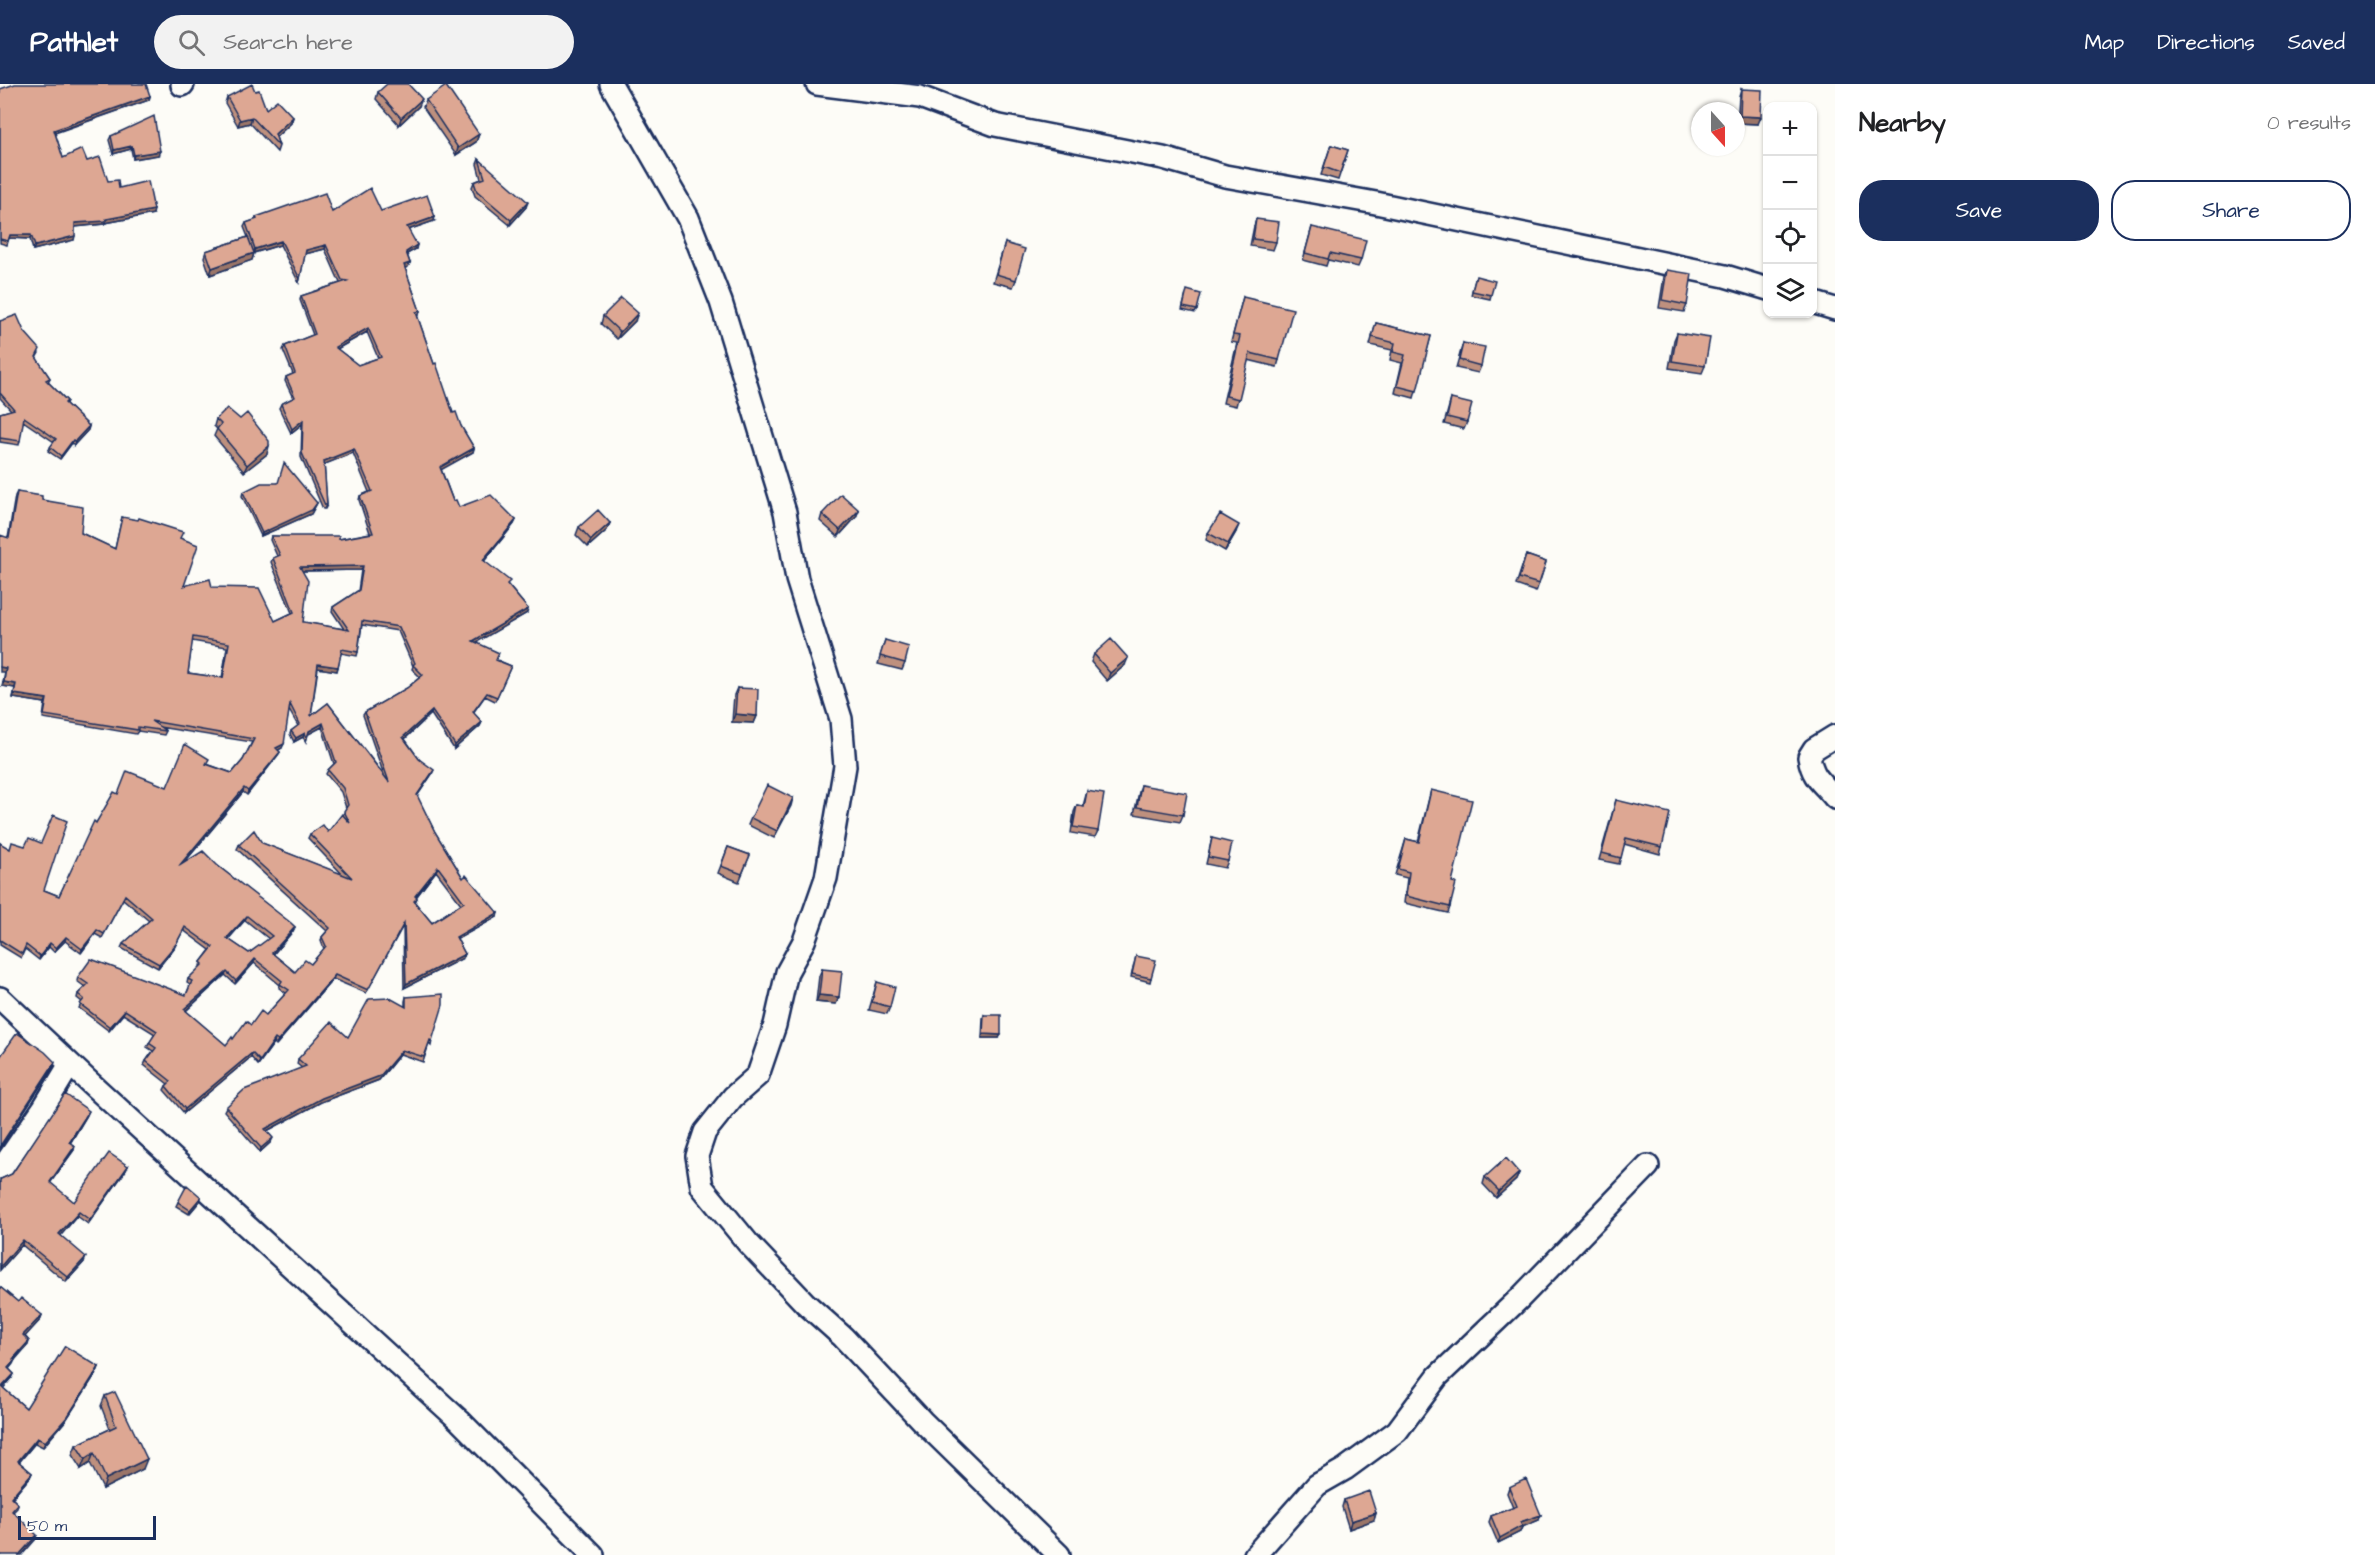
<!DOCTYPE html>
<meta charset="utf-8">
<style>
body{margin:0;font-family:"Architects Daughter",sans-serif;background:#f2f2f2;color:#202124}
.controls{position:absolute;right:18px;top:18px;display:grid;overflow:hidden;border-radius:12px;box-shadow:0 2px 4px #0004}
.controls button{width:54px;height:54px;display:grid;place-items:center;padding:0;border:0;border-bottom:2px solid #e0e0e0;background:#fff;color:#202124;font:30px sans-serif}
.compass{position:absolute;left:1691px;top:18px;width:54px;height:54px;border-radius:50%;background:#fff;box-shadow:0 2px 4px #0004;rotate:159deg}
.scale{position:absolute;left:18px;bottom:15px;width:138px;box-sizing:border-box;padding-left:6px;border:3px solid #1b2f5e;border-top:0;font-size:16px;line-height:21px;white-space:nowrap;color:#1b2f5e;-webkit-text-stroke:4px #fdfcf7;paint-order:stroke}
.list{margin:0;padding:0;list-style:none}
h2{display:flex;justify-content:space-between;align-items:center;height:78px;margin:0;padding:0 24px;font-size:26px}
h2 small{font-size:20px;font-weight:400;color:#757577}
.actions{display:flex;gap:12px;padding:18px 24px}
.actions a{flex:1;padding:14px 0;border:2px solid #1b2f5e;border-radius:24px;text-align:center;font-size:21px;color:#1b2f5e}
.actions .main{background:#1b2f5e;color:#fff}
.icon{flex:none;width:33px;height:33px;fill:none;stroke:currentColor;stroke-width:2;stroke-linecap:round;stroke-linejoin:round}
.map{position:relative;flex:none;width:1835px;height:1471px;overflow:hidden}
header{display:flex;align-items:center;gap:36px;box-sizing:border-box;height:84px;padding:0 30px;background:#1b2f5e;color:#fff}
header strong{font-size:28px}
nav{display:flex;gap:33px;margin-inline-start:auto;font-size:21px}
.search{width:420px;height:54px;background:#f2f2f2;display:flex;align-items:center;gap:15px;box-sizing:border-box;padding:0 21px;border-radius:33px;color:#757577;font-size:22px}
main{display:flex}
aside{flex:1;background:#fff}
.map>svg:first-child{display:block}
</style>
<header>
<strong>Pathlet</strong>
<div class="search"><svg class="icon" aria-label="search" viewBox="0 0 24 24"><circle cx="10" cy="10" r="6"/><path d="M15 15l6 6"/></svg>Search here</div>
<nav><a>Map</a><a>Directions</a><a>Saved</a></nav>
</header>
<main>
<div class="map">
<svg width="1835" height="1471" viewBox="0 0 1835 1471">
<rect width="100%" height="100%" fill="#fdfcf7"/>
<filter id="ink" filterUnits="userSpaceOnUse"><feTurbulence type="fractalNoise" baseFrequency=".0167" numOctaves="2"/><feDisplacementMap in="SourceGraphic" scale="12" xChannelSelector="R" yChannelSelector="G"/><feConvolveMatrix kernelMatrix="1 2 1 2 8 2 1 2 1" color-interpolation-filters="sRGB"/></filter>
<g filter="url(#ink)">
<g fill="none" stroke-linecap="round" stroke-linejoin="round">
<defs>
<path id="minor" d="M 611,0 L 688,134 L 721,218 L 785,428 L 797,495 L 841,635 L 845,682 L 826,794 L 804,857 L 787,888 L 775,941 L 758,991 L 733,1013 L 705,1048 L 697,1072 L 702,1103 L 748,1159 L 805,1219 L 843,1253 L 922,1337 L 1059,1471
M 817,0 L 920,13 L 995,41 L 1163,74 L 1225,92 L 1376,119 L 1725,192 L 1768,205
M 182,1 L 183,0
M 1812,218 L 1835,225
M 1835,652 L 1814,665 L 1809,673 C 1813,695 1822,698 1835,714
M 0,914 L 86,995 L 460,1337 L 593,1471
M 0,1087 L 44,1023 L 70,980
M 1255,1471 L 1317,1401 L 1345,1385 L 1397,1347 L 1438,1292 L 1520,1214 L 1648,1082"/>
</defs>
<use href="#minor" stroke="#1b2f5e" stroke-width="26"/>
<use href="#minor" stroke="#fdfcf7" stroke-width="21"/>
</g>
<path fill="#be907e" stroke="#1b2f5e" stroke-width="1.5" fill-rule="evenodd" d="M 0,5 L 150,12 L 149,16 L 55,49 L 63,74 L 87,77 L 108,97 L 153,130 L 105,139 L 104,140 L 75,143 L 74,156 L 33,166 L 30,155 L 9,154 L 7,161 L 0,159 Z
M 1741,5 L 1758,40 L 1737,39 L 1739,12 Z
M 255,7 L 266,25 L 293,33 L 291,39 L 276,53 L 279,62 L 277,68 L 250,39 L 238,42 L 225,19 L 227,13 Z
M 378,8 L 419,22 L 399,41 L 376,15 Z
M 426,16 L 479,50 L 476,58 L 456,71 L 423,23 Z
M 111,52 L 158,71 L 133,75 L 131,65 L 113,70 L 109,56 Z
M 1331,61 L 1348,66 L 1338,96 L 1321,91 Z
M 479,75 L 526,123 L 510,141 L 475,112 L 472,103 L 474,98 L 481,95 L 477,80 Z
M 381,127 L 434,137 L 408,146 L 416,165 L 407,170 L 410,179 L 408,183 L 405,184 L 420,227 L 419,231 L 417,231 L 434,280 L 453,329 L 474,364 L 473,368 L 441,385 L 453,417 L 459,423 L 516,436 L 514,440 L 484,477 L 508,501 L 528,525 L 527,529 L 476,558 L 497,576 L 511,582 L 495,617 L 485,612 L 473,629 L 482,638 L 480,642 L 454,665 L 431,630 L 405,655 L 419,675 L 432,690 L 417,712 L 435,748 L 463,794 L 497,833 L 457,855 L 465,870 L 463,874 L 404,904 L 403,842 L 366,909 L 333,895 L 276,961 L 274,959 L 258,981 L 251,973 L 184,1029 L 164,1006 L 166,1002 L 168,1000 L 144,981 L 146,977 L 153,967 L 147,963 L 155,950 L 123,930 L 109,947 L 79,924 L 82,918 L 77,914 L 78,910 L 85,903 L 77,897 L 78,893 L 186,911 L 190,901 L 187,899 L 188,895 L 201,883 L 200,882 L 201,878 L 210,866 L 183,846 L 174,864 L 158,884 L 121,864 L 123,860 L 149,837 L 123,815 L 102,854 L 95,850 L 81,869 L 65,857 L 54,868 L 49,863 L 39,876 L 25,865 L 21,874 L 0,861 L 0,759 L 44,806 L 59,812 L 96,739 L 118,710 L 167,703 L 207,680 L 232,689 L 243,676 L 252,658 L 159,643 L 166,647 L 164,651 L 138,647 L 136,650 L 43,634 L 45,619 L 13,614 L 15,604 L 2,602 L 5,588 L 8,454 L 15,412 L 17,408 L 42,416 L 81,449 L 115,465 L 122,433 L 180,454 L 184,502 L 212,503 L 275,537 L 292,529 L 271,478 L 273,474 L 277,472 L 270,456 L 271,452 L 339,455 L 370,449 L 359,416 L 360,412 L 369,408 L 353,369 L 324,380 L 327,421 L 325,425 L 323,425 L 301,373 L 302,340 L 291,349 L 279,324 L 281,320 L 293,314 L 285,297 L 286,293 L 293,290 L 283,266 L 285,262 L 313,251 L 300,216 L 301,212 L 340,199 L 325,165 L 305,170 L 299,199 L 280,161 L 254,169 L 252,176 L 210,191 L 204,173 L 206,167 L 248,153 L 244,143 L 246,139 L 255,136 L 256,133 L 332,128 ZM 367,248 L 378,274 L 358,281 L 337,265 ZM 361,486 L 358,507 L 333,523 L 332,527 L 344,545 L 303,538 L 302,487 ZM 362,541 L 398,547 L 413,582 L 412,585 L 420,593 L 407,604 L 365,628 L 363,631 L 384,691 L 328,619 L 311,632 L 318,584 L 337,587 L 341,569 L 357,572 L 358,568 ZM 192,557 L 227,563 L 222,594 L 188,589 ZM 289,626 L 298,642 L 291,647 L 290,650 L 294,658 L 303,653 L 306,658 L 308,650 L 322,643 L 334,680 L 328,686 L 326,690 L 341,708 L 346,724 L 343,731 L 343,732 L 328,748 L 310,750 L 308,754 L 343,791 L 262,759 L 239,761 L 237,765 L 327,847 L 322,853 L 321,857 L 324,865 L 311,880 L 295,888 L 273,870 L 293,847 L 295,843 L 218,782 L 183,780 L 243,708 L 247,711 L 278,671 L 280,668 L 278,666 L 282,664 ZM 436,787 L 461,820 L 432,839 L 415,819 L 417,814 L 416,813 ZM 245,836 L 269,855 L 249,869 L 228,855 ZM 254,879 L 280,901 L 279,904 L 286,909 L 266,931 L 226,961 L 186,927 L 225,891 L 235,900 Z
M 1256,135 L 1276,158 L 1273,166 L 1250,162 L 1254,142 Z
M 1312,143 L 1361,176 L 1358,183 L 1328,176 L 1326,182 L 1303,176 Z
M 1005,159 L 1016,196 L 1013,203 L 993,198 Z
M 1667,186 L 1687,221 L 1684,228 L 1659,224 L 1664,193 Z
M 1475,196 L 1491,211 L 1490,215 L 1471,211 Z
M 1186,210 L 1197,226 L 1195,229 L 1182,226 Z
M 1243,213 L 1279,276 L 1277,283 L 1248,276 L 1236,322 L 1223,319 L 1237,259 L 1231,258 Z
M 603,232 L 635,237 L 617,255 L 601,240 Z
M 0,237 L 24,247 L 39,269 L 36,274 L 50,294 L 48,298 L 67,317 L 66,320 L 89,342 L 88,346 L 74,361 L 72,359 L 60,375 L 48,367 L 54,358 L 23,337 L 19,361 L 0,358 L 0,329 L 11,326 L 0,314 Z
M 1376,239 L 1431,252 L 1414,314 L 1395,309 L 1402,279 L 1390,276 L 1392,266 L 1370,261 Z
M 1677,249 L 1705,282 L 1702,289 L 1669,284 L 1674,256 Z
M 1463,259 L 1481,282 L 1478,289 L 1456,284 Z
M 1451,315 L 1467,338 L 1464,345 L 1444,340 Z
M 216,335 L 267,370 L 244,388 L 214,352 L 217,345 L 214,342 Z
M 243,408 L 317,419 L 311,430 L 261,452 L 242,412 Z
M 859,426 L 856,433 L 838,453 L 820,437 L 822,430 Z
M 610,439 L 607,446 L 588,463 L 576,451 L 579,443 Z
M 1236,448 L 1225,467 L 1206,456 L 1208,449 Z
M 1526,471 L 1546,478 L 1536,508 L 1516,501 Z
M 885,556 L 905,579 L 902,586 L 878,580 Z
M 1094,570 L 1125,581 L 1107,597 L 1091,578 Z
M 737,604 L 757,632 L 754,639 L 732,638 L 734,611 Z
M 1141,701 L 1183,731 L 1180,738 L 1134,730 L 1139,708 Z
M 1431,706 L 1452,798 L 1450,823 L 1448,829 L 1404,819 L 1407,794 L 1395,791 L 1406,755 L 1418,758 Z
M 1087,707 L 1098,747 L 1095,753 L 1071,749 L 1074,728 L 1077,721 L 1083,722 Z
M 793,714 L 774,754 L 748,741 L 751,734 Z
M 1616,716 L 1662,763 L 1660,770 L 1624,760 L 1619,780 L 1599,776 Z
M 1212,754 L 1228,777 L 1225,784 L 1206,780 Z
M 728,763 L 750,771 L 739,798 L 718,789 Z
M 1136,872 L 1151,894 L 1150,898 L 1131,893 Z
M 822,885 L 839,913 L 836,920 L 816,918 L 819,892 Z
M 877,898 L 890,923 L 887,930 L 869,926 Z
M 406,913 L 432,957 L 431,962 L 429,960 L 423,978 L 400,970 L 379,996 L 321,1018 L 267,1047 L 271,1058 L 260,1068 L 224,1027 L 226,1023 L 302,984 L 297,980 L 298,975 L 348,953 L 405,922 L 405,917 Z
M 984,931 L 999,954 L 982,954 L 983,934 Z
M 87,1031 L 70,1059 L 74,1066 L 50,1099 L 74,1118 L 128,1082 L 126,1086 L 88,1140 L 77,1132 L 60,1151 L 84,1178 L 66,1198 L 22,1161 L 0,1186 L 0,1095 L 1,1095 L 12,1090 Z
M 1519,1089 L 1516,1096 L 1496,1114 L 1483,1100 L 1485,1093 Z
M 201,1113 L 200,1117 L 189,1130 L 176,1122 L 178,1118 Z
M 0,1203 L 18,1218 L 42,1231 L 40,1236 L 25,1252 L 29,1257 L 28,1261 L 15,1276 L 13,1280 L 9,1285 L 14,1290 L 12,1294 L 3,1304 L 26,1324 L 99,1283 L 97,1288 L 66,1336 L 43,1363 L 35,1359 L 19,1378 L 32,1389 L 30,1393 L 12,1414 L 18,1420 L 17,1424 L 13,1428 L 35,1456 L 0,1471 Z
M 105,1312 L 143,1385 L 103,1405 L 90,1379 L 81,1385 L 72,1371 L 76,1361 L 110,1345 L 101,1322 Z
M 1509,1403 L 1539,1436 L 1522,1443 L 1520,1448 L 1498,1459 L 1489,1438 L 1491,1432 L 1513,1424 L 1507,1409 Z
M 1344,1416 L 1376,1429 L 1374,1436 L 1349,1445 L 1342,1423 Z"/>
<path fill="#9b7567" stroke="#1b2f5e" stroke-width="1.5" d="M 150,12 L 149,16 L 53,49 L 54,46 Z
M 422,15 L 419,22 L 399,41 L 401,34 Z
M 1740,32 L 1761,33 L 1758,40 L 1737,39 Z
M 252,33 L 250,39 L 238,42 L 240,36 Z
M 293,33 L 291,39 L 273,56 L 275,50 Z
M 479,50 L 476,58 L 456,71 L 458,64 Z
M 132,62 L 131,65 L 113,70 L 114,66 Z
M 160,67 L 158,71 L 133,75 L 134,71 Z
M 528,118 L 526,123 L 510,141 L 511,136 Z
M 154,126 L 153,130 L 105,139 L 104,140 L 74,143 L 75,139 L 106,135 Z
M 435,133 L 434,137 L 405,147 L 407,143 Z
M 10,151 L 31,151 L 30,155 L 9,154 Z
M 75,152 L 74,156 L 33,166 L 35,162 Z
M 281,157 L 280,161 L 253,169 L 255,165 Z
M 326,161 L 325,165 L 305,170 L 306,166 Z
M 417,161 L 416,165 L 405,171 L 406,168 Z
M 254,169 L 252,176 L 210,191 L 212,184 Z
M 410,179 L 408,183 L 402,185 L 404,181 Z
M 638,229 L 635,237 L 617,255 L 620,248 Z
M 368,244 L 367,248 L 333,267 L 335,263 Z
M 303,336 L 302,340 L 291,349 L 292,345 Z
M 89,342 L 88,346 L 74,361 L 75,357 Z
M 73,356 L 72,359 L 60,375 L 61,372 Z
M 269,362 L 267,370 L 244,388 L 247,381 Z
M 474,364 L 473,368 L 439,387 L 440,383 Z
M 354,365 L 353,369 L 323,381 L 324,377 Z
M 317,419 L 311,430 L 261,452 L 262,449 Z
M 859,426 L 856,433 L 838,453 L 840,446 Z
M 516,436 L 514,440 L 482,480 L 483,476 Z
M 610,439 L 607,446 L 588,463 L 591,456 Z
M 1239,441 L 1236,448 L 1225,467 L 1228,460 Z
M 363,482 L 361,486 L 299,487 L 300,483 Z
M 528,525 L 527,529 L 472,561 L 473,557 Z
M 1128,574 L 1125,581 L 1107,597 L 1110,589 Z
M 318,580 L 338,583 L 337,587 L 317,584 Z
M 0,583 L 6,584 L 5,588 L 0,588 Z
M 4,598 L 16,600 L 15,604 L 2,602 Z
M 14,610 L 47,615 L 45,619 L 13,614 Z
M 432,627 L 431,630 L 402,657 L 403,653 Z
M 735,630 L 757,632 L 754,639 L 732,638 Z
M 482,638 L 480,642 L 454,665 L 455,661 Z
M 323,639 L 322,643 L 307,651 L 309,647 Z
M 305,649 L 303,653 L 294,658 L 296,654 Z
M 284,660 L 282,664 L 275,668 L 276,664 Z
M 280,668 L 278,671 L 247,711 L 248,707 Z
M 434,686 L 432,690 L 415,715 L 417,711 Z
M 244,704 L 243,708 L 178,786 L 179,782 Z
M 793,714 L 791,722 L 774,754 L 777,747 Z
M 438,783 L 436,787 L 414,816 L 415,812 Z
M 498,829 L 497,833 L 454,857 L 456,853 Z
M 247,832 L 245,836 L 226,858 L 227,854 Z
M 185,843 L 174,864 L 158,884 L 159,880 Z
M 295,843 L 293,847 L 271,873 L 272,869 Z
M 97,846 L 95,850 L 81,869 L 82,865 Z
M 66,853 L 65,857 L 54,868 L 56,864 Z
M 50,859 L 49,863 L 39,876 L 40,872 Z
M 465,870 L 463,874 L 404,904 L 406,900 Z
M 255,875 L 254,879 L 235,900 L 236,897 Z
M 227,888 L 225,891 L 183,929 L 184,925 Z
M 335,891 L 333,895 L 276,961 L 278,957 Z
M 819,911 L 839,913 L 836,920 L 816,918 Z
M 125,926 L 123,930 L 109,947 L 110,943 Z
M 983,950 L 1001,951 L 999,954 L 982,954 Z
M 275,955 L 274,959 L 258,981 L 260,977 Z
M 402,966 L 400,970 L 379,996 L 321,1018 L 263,1049 L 265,1045 Z
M 252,969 L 251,973 L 184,1029 L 185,1025 Z
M 55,978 L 54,982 L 0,1064 L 0,1062 Z
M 89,1027 L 87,1031 L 68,1063 L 69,1058 Z
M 273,1054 L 271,1058 L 260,1068 L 261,1064 Z
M 75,1062 L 74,1066 L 48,1102 L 50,1098 Z
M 128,1082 L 126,1086 L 88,1140 L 90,1136 Z
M 1519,1089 L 1516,1096 L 1496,1114 L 1499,1107 Z
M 201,1113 L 200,1117 L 189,1130 L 190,1126 Z
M 79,1128 L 77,1132 L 58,1155 L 59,1150 Z
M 23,1156 L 22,1161 L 0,1186 L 0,1183 Z
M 86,1173 L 84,1178 L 66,1198 L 68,1193 Z
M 42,1231 L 40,1236 L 22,1256 L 23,1251 Z
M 29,1257 L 28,1261 L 11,1279 L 13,1275 Z
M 99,1283 L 97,1288 L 66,1336 L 43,1363 L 45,1358 Z
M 14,1290 L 12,1294 L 0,1308 L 2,1303 Z
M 37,1354 L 35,1359 L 17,1381 L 18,1377 Z
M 94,1369 L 90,1379 L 81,1385 L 85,1375 Z
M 147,1375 L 143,1385 L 103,1405 L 106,1395 Z
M 32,1389 L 30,1393 L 9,1418 L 11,1413 Z
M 1376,1429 L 1374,1436 L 1349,1445 L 1351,1437 Z
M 1541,1431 L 1539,1436 L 1522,1443 L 1520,1448 L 1498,1459 L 1500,1454 L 1520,1438 Z
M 37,1451 L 35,1456 L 22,1471 L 19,1471 Z"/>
<path fill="#dda793" stroke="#1b2f5e" stroke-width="1.5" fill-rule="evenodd" d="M 15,0 L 146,0 L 150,12 L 54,46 L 63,74 L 82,65 L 87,77 L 100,73 L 108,97 L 118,96 L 119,104 L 148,97 L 154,126 L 106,135 L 106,137 L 75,139 L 75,152 L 35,162 L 31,151 L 10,151 L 8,157 L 0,155 L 0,5 Z
M 252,0 L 255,7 L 259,6 L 266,25 L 277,16 L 293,33 L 275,50 L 279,62 L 252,33 L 240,36 L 227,13 Z
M 387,0 L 408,0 L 422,15 L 401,34 L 378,8 Z
M 446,2 L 479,50 L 458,64 L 426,16 Z
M 1741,5 L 1762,6 L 1761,33 L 1740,32 Z
M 154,32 L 160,67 L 134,71 L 132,62 L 114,66 L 111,52 Z
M 1331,61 L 1348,66 L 1340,89 L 1324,83 Z
M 479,75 L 528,118 L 511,136 L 477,107 L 474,98 L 485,94 Z
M 370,104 L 381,127 L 427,111 L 435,133 L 407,143 L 417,161 L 406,168 L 410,179 L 404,181 L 420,227 L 416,228 L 434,280 L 436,279 L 453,329 L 456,328 L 461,342 L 474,364 L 440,383 L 453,417 L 456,416 L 459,423 L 491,411 L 516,436 L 483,476 L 510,497 L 507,500 L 528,525 L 473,557 L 499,569 L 496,576 L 511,582 L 497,613 L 487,609 L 473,628 L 482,638 L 455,661 L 432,627 L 403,653 L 419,675 L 434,686 L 417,711 L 435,748 L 463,794 L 466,791 L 498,829 L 456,853 L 465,870 L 406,900 L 404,839 L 368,906 L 335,891 L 278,957 L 275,955 L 260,977 L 252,969 L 185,1025 L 166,1002 L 171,997 L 146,977 L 156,964 L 149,959 L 157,947 L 125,926 L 110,943 L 80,920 L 84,915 L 78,910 L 88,900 L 78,893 L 91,875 L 186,911 L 192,897 L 188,895 L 203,880 L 201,878 L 213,863 L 185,843 L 176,860 L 159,880 L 123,860 L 152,834 L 125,811 L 104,850 L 97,846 L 82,865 L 66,853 L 56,864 L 50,859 L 40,872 L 26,861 L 22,870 L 0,856 L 0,759 L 10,765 L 12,758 L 25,762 L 29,754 L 41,759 L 53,731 L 67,737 L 44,806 L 59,812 L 94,737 L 96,739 L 114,708 L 118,710 L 127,687 L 167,703 L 185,660 L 209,675 L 206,680 L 232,689 L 243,676 L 254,655 L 151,637 L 166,647 L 138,643 L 138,646 L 44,631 L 47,615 L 14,610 L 16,600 L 4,598 L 6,584 L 0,583 L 0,451 L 9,454 L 17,408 L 42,412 L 42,416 L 83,423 L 81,449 L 115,465 L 122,433 L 138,436 L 139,434 L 183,448 L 180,454 L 198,461 L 184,502 L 210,495 L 212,503 L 259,504 L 275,537 L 294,528 L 273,474 L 280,471 L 271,452 L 339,452 L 339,455 L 373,449 L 360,412 L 372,407 L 354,365 L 324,377 L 327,421 L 325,421 L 302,369 L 303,336 L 292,345 L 281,320 L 295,313 L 286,293 L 295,289 L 285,262 L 315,250 L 301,212 L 347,197 L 342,196 L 326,161 L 306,166 L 300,195 L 281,157 L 255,165 L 246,139 L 257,135 L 256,133 L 325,109 L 332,128 ZM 368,244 L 381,273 L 358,281 L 335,263 ZM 363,482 L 359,506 L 333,523 L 349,546 L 303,538 L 308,497 L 300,483 ZM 362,537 L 399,543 L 415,579 L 413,581 L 423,591 L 407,604 L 365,628 L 389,698 L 328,619 L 311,632 L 318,580 L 338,583 L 342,565 L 358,568 ZM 193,553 L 229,559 L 223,594 L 188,589 ZM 290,620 L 300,640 L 291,647 L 296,654 L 305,649 L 307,654 L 309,647 L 323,639 L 336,678 L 328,686 L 343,704 L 348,721 L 344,727 L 350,739 L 342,730 L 328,748 L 323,741 L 310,750 L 352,794 L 262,759 L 254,746 L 239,761 L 330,844 L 322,853 L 326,862 L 311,880 L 305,876 L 295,888 L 272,869 L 295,843 L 291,839 L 218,782 L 203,767 L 179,782 L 244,704 L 248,707 L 280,668 L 276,664 L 284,660 ZM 438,783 L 464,818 L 432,839 L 414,817 L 417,814 L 415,812 ZM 247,832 L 272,852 L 249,869 L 227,854 ZM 255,875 L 282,897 L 280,900 L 289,906 L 266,931 L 261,927 L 251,941 L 246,937 L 233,955 L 232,953 L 226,961 L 184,925 L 227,888 L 236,897 Z
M 1256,135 L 1279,138 L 1276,158 L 1253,155 Z
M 1312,143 L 1366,156 L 1361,176 L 1330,169 L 1328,175 L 1305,169 Z
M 248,153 L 254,169 L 212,184 L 206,167 Z
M 1005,159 L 1025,165 L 1016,196 L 996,190 Z
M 1667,186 L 1692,190 L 1687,221 L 1662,216 Z
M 1476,192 L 1495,197 L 1491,211 L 1472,207 Z
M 1187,206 L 1201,210 L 1197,226 L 1183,223 Z
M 1243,213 L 1293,225 L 1279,276 L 1250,269 L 1239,315 L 1226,312 L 1240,252 L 1233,251 Z
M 621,214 L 638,229 L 620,248 L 603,232 Z
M 17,231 L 24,247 L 40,265 L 36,273 L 50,294 L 46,296 L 67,317 L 65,319 L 89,342 L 75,357 L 73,356 L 61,372 L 50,363 L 56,355 L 24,333 L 20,357 L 0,354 L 0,329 L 14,325 L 0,309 L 0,237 Z
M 1376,239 L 1431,252 L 1417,307 L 1397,302 L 1405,271 L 1393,268 L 1395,259 L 1372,253 Z
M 1677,249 L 1710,254 L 1705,282 L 1672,277 Z
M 1463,259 L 1485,263 L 1481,282 L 1459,276 Z
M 1451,315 L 1472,320 L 1467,338 L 1447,333 Z
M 227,324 L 240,335 L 247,329 L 269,357 L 269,362 L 247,381 L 217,345 L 221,340 L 216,335 Z
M 284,379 L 317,419 L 312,426 L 262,449 L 243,408 L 261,399 L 278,399 Z
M 841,410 L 859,426 L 840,446 L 822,430 Z
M 598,426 L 610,439 L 591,456 L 579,443 Z
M 1220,430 L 1239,441 L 1228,460 L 1208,449 Z
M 1526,471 L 1546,478 L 1539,500 L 1519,494 Z
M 1111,555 L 1128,574 L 1110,589 L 1094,570 Z
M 885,556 L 909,563 L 905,579 L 880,572 Z
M 737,604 L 758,605 L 757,632 L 735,630 Z
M 767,701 L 793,714 L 777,747 L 751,734 Z
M 1141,701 L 1187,709 L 1183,731 L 1137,723 Z
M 1431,706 L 1472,716 L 1452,798 L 1456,799 L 1450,823 L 1406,812 L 1409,788 L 1398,785 L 1406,755 L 1419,758 Z
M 1087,707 L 1104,710 L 1098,747 L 1073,743 L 1077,721 L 1084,723 Z
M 1616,716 L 1670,729 L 1662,763 L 1626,754 L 1621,774 L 1602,769 Z
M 1212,754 L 1232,759 L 1228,777 L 1208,773 Z
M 728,763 L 750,771 L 742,790 L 721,782 Z
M 1136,872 L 1156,876 L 1151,894 L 1132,890 Z
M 822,885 L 842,887 L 839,913 L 819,911 Z
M 877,898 L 895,903 L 890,923 L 872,918 Z
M 443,910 L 443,921 L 432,957 L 430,956 L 424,973 L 402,966 L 380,992 L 322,1014 L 265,1045 L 273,1054 L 261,1064 L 226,1023 L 244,1006 L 306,982 L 298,975 L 331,938 L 348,953 L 369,915 L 390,914 L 406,923 L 406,913 Z
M 984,931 L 1001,931 L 1001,951 L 983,950 Z
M 17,949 L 45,968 L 55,978 L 0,1062 L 0,973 Z
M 65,1010 L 89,1027 L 69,1058 L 75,1062 L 50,1098 L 51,1099 L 74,1118 L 109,1069 L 128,1082 L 90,1136 L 79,1128 L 59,1150 L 86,1173 L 68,1193 L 23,1156 L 0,1183 L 0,1095 L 1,1095 L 12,1090 Z
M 1506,1074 L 1519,1089 L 1499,1107 L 1485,1093 Z
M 187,1101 L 201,1113 L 190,1126 L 178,1118 Z
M 0,1203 L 18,1218 L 21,1214 L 42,1231 L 23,1251 L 29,1257 L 13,1275 L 15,1276 L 8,1284 L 14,1290 L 2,1303 L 26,1324 L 65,1262 L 99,1283 L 68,1332 L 45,1358 L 37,1354 L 18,1377 L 32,1389 L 11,1413 L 18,1420 L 12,1427 L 37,1451 L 19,1471 L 0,1471 Z
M 115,1308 L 147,1375 L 106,1395 L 94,1369 L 85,1375 L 76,1361 L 116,1342 L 105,1312 Z
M 1526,1395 L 1541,1431 L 1520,1438 L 1522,1442 L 1500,1454 L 1491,1432 L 1517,1422 L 1509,1403 Z
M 1369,1407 L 1376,1429 L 1351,1437 L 1344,1416 Z"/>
</g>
</svg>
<div class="controls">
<button>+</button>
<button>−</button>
<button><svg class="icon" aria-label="locate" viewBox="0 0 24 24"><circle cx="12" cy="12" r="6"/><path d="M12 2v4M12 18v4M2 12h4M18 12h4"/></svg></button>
<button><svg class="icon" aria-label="layers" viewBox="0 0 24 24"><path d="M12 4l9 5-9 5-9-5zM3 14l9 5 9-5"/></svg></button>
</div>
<svg class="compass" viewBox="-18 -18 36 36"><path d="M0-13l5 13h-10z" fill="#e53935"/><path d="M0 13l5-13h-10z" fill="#757577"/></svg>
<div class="scale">50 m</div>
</div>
<aside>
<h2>Nearby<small>0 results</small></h2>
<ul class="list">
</ul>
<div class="actions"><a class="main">Save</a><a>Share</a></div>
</aside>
</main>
